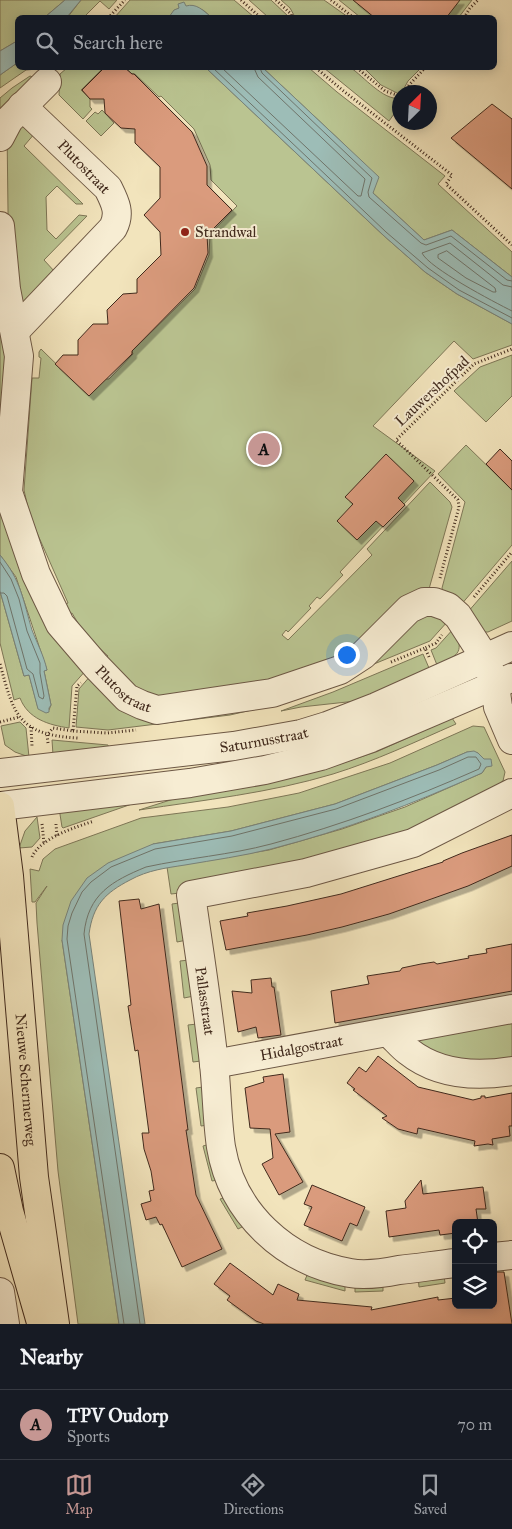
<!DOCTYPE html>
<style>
body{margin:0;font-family:"IM FELL Great Primer",serif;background:#242831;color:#f1f3f6}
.controls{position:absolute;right:15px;bottom:15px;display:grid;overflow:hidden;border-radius:8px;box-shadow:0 2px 12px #0003}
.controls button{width:45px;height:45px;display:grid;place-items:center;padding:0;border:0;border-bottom:1px solid #363941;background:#171b24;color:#f1f3f6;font:25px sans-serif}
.compass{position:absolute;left:392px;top:85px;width:45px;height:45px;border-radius:50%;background:#171b24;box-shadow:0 2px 12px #0003;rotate:24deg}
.you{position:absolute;left:346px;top:654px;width:18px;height:18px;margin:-12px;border:4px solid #fff;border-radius:50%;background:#1a73e8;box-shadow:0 0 0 8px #1a73e833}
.badge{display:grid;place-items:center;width:32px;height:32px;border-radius:50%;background:#c59692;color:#111;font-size:16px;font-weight:700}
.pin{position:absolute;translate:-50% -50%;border:2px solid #fff;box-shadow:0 1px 5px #0006}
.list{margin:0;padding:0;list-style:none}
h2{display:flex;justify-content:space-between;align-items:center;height:65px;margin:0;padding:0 20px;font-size:21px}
h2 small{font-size:16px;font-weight:400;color:#9ea1a6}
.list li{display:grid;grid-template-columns:32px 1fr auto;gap:15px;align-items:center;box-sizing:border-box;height:70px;padding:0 20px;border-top:1px solid #363941}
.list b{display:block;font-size:19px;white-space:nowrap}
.list p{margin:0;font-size:16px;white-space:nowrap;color:#9ea1a6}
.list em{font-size:16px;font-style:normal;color:#9ea1a6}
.icon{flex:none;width:28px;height:28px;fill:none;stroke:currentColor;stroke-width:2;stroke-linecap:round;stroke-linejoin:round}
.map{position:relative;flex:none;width:512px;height:1324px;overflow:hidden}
.search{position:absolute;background:#171b24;box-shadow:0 2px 12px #0003;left:15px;right:15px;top:15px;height:55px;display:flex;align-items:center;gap:12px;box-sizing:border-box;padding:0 18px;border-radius:8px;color:#9ea1a6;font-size:19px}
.sheet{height:135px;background:#171b24}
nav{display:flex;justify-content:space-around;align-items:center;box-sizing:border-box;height:70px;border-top:1px solid #363941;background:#171b24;font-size:14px;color:#9ea1a6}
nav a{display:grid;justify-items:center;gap:2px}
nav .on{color:#c59692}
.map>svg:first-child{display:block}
</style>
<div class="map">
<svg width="512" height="1324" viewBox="0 0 512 1324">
<defs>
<filter id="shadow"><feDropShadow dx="4.5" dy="4.5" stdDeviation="0" flood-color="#0004"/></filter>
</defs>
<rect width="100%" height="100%" fill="#f2e4bc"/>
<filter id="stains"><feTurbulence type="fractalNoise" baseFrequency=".004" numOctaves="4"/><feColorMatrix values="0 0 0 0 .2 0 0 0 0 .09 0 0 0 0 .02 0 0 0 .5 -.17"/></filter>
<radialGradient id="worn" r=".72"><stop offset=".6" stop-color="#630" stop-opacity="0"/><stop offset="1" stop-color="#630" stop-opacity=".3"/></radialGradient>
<path fill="#bac491" stroke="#7e7757" d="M 0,0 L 65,0 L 45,17 L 18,18 L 17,41 L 0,51 Z
M 81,0 L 117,0 L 109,9 L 100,1 L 85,16 L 87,17 L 67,18 Z
M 130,0 L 234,0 L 254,17 L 211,17 L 203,10 L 179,8 L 169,17 L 114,18 Z
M 249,0 L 271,0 L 289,17 L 268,17 Z
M 281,0 L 324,0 L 348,17 L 295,17 L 290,8 Z
M 339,0 L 353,0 L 375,17 L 360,17 Z
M 458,0 L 472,0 L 459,17 L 444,18 Z
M 17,63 L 18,68 L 53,68 L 45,76 L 37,69 L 26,70 L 0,88 L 0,75 Z
M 67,68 L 103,68 L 81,90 L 90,99 L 90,107 L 92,109 L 83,119 L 59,95 L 60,74 Z
M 126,68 L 206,68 L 383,235 L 425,272 L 457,294 L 512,324 L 512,345 L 473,359 L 454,341 L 373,426 L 435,471 L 340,572 L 343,575 L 320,599 L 317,597 L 309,606 L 311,608 L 288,632 L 286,630 L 282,635 L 288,640 L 372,555 L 367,549 L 430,482 L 450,502 L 452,507 L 429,589 L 361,644 L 315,671 L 179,699 L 141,696 L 103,662 L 108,656 L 85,635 L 72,613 L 70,614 L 66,604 L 68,603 L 30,517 L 24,490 L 32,378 L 39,378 L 41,358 L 39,357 L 39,352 L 41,349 L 89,396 L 106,379 L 109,379 L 133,354 L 132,351 L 195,289 L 209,255 L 210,234 L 237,206 L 211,180 L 210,165 L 194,129 L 161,96 L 159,97 L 135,74 L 132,74 Z
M 263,68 L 309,68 L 337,92 L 445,176 L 438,184 L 512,252 L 512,277 L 452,230 L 424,240 L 373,193 L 346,146 Z
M 324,68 L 351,68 C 363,76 384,101 399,98 L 399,107 L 389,121 Z
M 364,68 L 421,68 L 408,81 L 402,92 L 399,94 L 381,85 Z
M 30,76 L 36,78 L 0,111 L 0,98 L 12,88 Z
M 102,110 L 114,123 L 101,136 L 86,121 L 95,112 L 98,114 Z
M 23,125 L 35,133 L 24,146 L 83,204 L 76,204 L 57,186 L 46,197 L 47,230 L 56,239 L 79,215 L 87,216 L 44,260 L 55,272 L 23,303 L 20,303 L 9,292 L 7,128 Z
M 0,317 L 10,348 L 0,478 Z
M 512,355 L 512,396 L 486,422 L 454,391 L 480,367 Z
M 466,445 L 512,490 L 512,545 L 460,606 L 443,592 L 442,588 L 465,502 L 438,474 Z
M 0,490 L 87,669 L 72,686 L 69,728 C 49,725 28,719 20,698 L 14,700 L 0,643 L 0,591 L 24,676 L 29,675 L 38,708 L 45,711 L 49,710 L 51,705 L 44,671 L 47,670 L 16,577 L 0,555 Z
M 512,561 L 512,621 L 488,632 L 484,632 L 467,613 Z
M 422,613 L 448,621 L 430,641 L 357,671 Z
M 455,627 C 463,653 461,654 437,665 L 431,650 L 436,648 Z
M 423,654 L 429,668 L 356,701 L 301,707 L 281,711 L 333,692 Z
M 92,674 L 119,698 L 278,704 L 230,715 L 108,730 L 76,727 L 79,689 Z
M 452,718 L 456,724 C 415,742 375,761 333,774 C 270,793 204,800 139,810 L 183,796 L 254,786 L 318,771 L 376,752 Z
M 20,722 L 26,728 L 29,757 L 15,752 L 5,745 L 1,726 Z
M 473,726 L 484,727 L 505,772 L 503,781 L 499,784 L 500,787 L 410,832 L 180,893 L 171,894 L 167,867 L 269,850 L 342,829 L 405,807 L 482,773 L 486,767 L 484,759 L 478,753 L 467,752 L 437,765 L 335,804 L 231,831 L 153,844 L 62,940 L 119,1324 L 78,1324 L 58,1171 L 37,923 L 36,903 L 47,886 L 35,902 L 32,902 L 30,869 L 39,871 L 43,859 L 55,849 L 141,818 L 228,807 L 299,793 L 390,763 Z
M 52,740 L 108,745 L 109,749 L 53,755 Z
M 152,797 L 63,828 L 62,827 L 59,808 Z
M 37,817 L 40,838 L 32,847 L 19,848 L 25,831 Z
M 179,903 L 187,940 L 177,942 L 172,904 Z
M 189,960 L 194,996 L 184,998 L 180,961 Z
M 512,1017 L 512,1060 L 489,1064 L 441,1058 L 410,1036 Z
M 197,1024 L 201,1061 L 193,1062 L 188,1025 Z
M 203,1087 L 208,1125 L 201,1126 L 196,1088 Z
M 210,1144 L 218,1180 L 212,1181 L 203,1146 Z
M 228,1197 L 244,1226 L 238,1229 L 220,1199 Z
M 308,1273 L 345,1283 L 345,1291 L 305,1280 Z
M 418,1275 L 444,1275 L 445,1283 L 419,1287 Z
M 383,1283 L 383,1291 L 355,1292 L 355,1285 Z"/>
<path fill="#9dbdb7" stroke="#788279" d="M 65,0 L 81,0 L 67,17 L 45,17 Z
M 184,2 L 186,6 C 196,3 203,10 211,17 L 169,17 L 174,10 L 179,8 L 178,4 Z
M 17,41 L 17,63 L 0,75 L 0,51 Z
M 206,68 L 263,68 L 379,177 L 373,193 L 424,240 L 452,230 L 512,277 L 512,324 L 457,294 L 425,272 L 383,235 Z
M 0,555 C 21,580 23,600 32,630 C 37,643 44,656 47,670 L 44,671 L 51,705 L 49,708 L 49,712 L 46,713 L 38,709 L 29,675 L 24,676 L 0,591 Z
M 474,751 L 478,753 L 484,759 L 491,759 L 492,766 L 486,767 L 482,773 C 412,804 346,830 271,849 C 243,856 214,860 185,865 C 166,868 148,870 130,880 C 105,893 93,905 89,934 L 145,1324 L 119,1324 L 62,940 L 63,925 L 71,901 L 87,878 L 108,863 L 153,844 L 231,831 L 335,804 L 437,765 L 467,752 Z"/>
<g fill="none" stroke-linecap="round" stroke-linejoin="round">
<path stroke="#6f746a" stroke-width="1" d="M 213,68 L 386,232 L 428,268 L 459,290 L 512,318
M 222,68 L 358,196 L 361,196 L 365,179 L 258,77 L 254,68
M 260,68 L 262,73 L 372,178 L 368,192 L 369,197 L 421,243 L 426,245 L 451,236 L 507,280 L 512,281
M 447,251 L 495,288 L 496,292 L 493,292 L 466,278 L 438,258 L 438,255 Z
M 512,287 L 503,285 L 450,243 L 422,253 C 429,268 494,302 512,311
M 0,562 L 11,579 L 19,599 L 27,631 L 40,663 L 40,673 L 44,696 L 43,699 L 39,697 L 33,674 L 27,669 L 7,596 L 4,593 L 0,593
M 124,1324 L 67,939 L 68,926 L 72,913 L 82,892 L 91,882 L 111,867 L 155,849 L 232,836 L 336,809 L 439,770 L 468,757 L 476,757 L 481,764 L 479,769 C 411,799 342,825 271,844 C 230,855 187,858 146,867 C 112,881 88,894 84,934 L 140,1324"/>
</g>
<path fill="#da9b7d" stroke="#412a1d" filter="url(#shadow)" d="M 353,0 L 460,0 L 446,18 L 375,18 Z
M 104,68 L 125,68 L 132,74 L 134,74 L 192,132 L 207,166 L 207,185 L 232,210 L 207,235 L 208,253 L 194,288 L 132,351 L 132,354 L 89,396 L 55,364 L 63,355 L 78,355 L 78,340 L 93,324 L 108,324 L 107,310 L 123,294 L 137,293 L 137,279 L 161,255 L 160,232 L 144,215 L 160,198 L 160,167 L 135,143 L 135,129 L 121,128 L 105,113 L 104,99 L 90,99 L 82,90 Z
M 492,104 L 512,119 L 512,189 L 451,138 Z
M 500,449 L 512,461 L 512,490 L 486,464 Z
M 386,454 L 414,481 L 398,498 L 405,505 L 383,527 L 376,521 L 357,540 L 337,521 L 353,504 L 345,497 Z
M 512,835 L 512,866 L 468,886 L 389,914 L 342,927 L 307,935 L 226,950 L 220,921 L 248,916 L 247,913 L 287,906 L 341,894 L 443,862 L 443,861 L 462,853 Z
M 139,899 L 141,909 L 159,904 L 188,1130 L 186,1130 L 196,1195 L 222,1249 L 182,1267 L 162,1224 L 160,1225 L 156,1217 L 146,1220 L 141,1204 L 151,1201 L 149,1191 L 154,1190 L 151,1171 L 144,1149 L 142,1133 L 149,1133 L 138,1050 L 135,1051 L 128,1006 L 131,1005 L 119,901 Z
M 512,944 L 512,991 L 335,1023 L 331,991 L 369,984 L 367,976 L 400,971 L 402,968 L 421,964 L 434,962 L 437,964 L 469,958 L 468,956 L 487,953 L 486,949 Z
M 271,978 L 272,987 L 274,987 L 281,1035 L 258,1038 L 256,1027 L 238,1032 L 232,991 L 252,993 L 251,980 Z
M 378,1056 L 418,1087 L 473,1100 L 481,1098 L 481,1096 L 485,1096 L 485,1098 L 512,1093 L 512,1126 L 509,1126 L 510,1136 L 492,1139 L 493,1145 L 488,1144 L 474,1146 L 475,1141 L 418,1128 L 417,1134 L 398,1129 L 382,1118 L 387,1116 L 353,1090 L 355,1089 L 347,1083 L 359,1067 L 366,1072 Z
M 283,1074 L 290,1132 L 275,1134 L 303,1182 L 279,1195 L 262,1164 L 273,1158 L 270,1129 L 250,1128 L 245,1088 L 264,1082 L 263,1077 Z
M 421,1180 L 423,1194 L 483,1187 L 486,1209 L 476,1209 L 478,1223 L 456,1223 L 456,1233 L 440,1235 L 439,1230 L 389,1237 L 386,1211 L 406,1208 L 405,1201 Z
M 312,1185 L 365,1207 L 357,1226 L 350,1223 L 342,1241 L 304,1225 L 312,1207 L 304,1204 Z
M 230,1263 L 273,1295 L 278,1284 L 299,1294 L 297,1300 L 372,1307 L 371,1310 L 438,1297 L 438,1300 L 456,1298 L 456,1305 L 493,1305 L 493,1272 L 504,1272 L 512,1324 L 264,1324 L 256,1321 L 227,1300 L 230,1296 L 214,1284 Z"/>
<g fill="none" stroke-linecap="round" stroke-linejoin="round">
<defs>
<g id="minor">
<path d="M 0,137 L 9,120 L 47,82"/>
<path id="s1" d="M 0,226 L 6,289 L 19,356 L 8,492 L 36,574 L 60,624 L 96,666 L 127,698 L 142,705 L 157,710 L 272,693 L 340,670 L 363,655 L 409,609 L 424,602 L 434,602 L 448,607 L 458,616 L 485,658 L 495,685 L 498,707 L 512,740"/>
<path d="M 15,331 L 113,228 C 121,213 115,202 108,188 L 22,106"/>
<path id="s2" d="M 0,773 L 234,746 L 301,734 L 327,726 L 376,707 L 512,646"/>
<path d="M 0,806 L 190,783 L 265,770 L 321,756 L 371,738 L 511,678"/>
<path d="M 388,1032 C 395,1038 401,1046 408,1051 C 438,1075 476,1077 512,1071"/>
<path id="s3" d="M 214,1064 L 512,1009"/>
<path d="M 493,1257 L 512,1255"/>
<path d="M 456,1263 C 437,1265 418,1268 399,1270 C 384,1273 366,1276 350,1273 C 285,1262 232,1213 221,1147 C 217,1120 217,1091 214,1064 C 208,1007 199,951 191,895 L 306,873 L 413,843 L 512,793"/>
<path d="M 0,1292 L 5,1324"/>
</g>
<g id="major">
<path id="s4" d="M 0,806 L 9,876 L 34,1177 L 55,1324"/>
<path d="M 0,1168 L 9,1211 L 40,1319"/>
</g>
</defs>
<use href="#minor" stroke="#6d5845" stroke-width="30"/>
<use href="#major" stroke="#412a1d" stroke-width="30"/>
<path stroke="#412a1d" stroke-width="3" stroke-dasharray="1 2.5" stroke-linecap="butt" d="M 241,0 L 261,18
M 276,0 L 291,14 L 292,18
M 331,0 L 354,18
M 108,18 L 125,0
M 464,18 L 470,8 L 478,0
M 316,68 L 341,89 L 452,175 L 446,184 L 512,245
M 357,68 L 385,91 L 400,96
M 405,92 L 409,85 L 425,68
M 440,578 L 459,507 L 458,500 L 396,440 L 474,364 L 512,349
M 474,597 L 512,552
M 429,657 L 425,648 L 436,643 L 442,635
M 391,662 L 425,648
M 0,664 C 14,715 18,735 78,738
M 0,722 L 19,717
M 31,727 L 32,746
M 73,731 L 107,733 L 136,730
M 48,743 L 47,735 L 53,728 L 73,731 L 77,686 L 81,683
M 42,824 L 44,843
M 56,824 L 57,836
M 32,857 C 40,838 76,827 94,821"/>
<use href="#minor" stroke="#f7edd3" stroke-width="28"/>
<use href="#major" stroke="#f2e4bc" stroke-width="28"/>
</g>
<circle fill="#8f2418" stroke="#f7edd3" stroke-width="2" cx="185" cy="232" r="5"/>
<g text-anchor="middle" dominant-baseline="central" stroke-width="4" stroke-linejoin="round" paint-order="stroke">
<g font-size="15" fill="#412a1d" stroke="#f7edd3">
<text transform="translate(84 167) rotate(46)">Plutostraat</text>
<text transform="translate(432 391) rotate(-43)">Lauwershofpad</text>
<text stroke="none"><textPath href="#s1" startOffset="502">Plutostraat</textPath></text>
<text stroke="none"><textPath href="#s2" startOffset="266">Saturnusstraat</textPath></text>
<text transform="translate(205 1001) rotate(82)">Pallasstraat</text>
<text stroke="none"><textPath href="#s3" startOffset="89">Hidalgostraat</textPath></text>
<text stroke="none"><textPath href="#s4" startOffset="275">Nieuwe Schermerweg</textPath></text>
</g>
<g font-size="15" fill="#412a1d" stroke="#f7edd3" text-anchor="start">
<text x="195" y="232">Strandwal</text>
</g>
</g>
<rect width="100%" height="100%" filter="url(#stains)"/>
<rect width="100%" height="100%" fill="url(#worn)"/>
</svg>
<div class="controls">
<button><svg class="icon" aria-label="locate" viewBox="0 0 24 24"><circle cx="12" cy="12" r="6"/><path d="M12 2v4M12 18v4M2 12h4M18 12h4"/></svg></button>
<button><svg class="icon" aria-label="layers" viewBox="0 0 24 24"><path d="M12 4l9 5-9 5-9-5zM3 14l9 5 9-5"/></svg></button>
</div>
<svg class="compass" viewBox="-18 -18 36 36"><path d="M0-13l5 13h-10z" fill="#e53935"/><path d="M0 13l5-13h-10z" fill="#9ea1a6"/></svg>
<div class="you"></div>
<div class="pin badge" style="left:264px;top:449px">A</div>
<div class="search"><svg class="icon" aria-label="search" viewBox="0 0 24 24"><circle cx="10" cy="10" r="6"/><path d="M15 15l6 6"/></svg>Search here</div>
</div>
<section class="sheet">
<h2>Nearby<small></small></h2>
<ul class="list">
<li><span class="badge">A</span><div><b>TPV Oudorp</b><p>Sports</p></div><em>70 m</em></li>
</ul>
</section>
<nav>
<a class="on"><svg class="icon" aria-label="map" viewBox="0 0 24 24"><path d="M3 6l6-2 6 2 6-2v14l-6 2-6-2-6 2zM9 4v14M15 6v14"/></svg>Map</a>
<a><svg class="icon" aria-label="directions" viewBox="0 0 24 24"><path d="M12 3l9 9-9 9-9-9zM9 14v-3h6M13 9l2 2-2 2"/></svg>Directions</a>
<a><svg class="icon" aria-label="saved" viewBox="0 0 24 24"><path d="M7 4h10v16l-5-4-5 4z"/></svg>Saved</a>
</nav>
